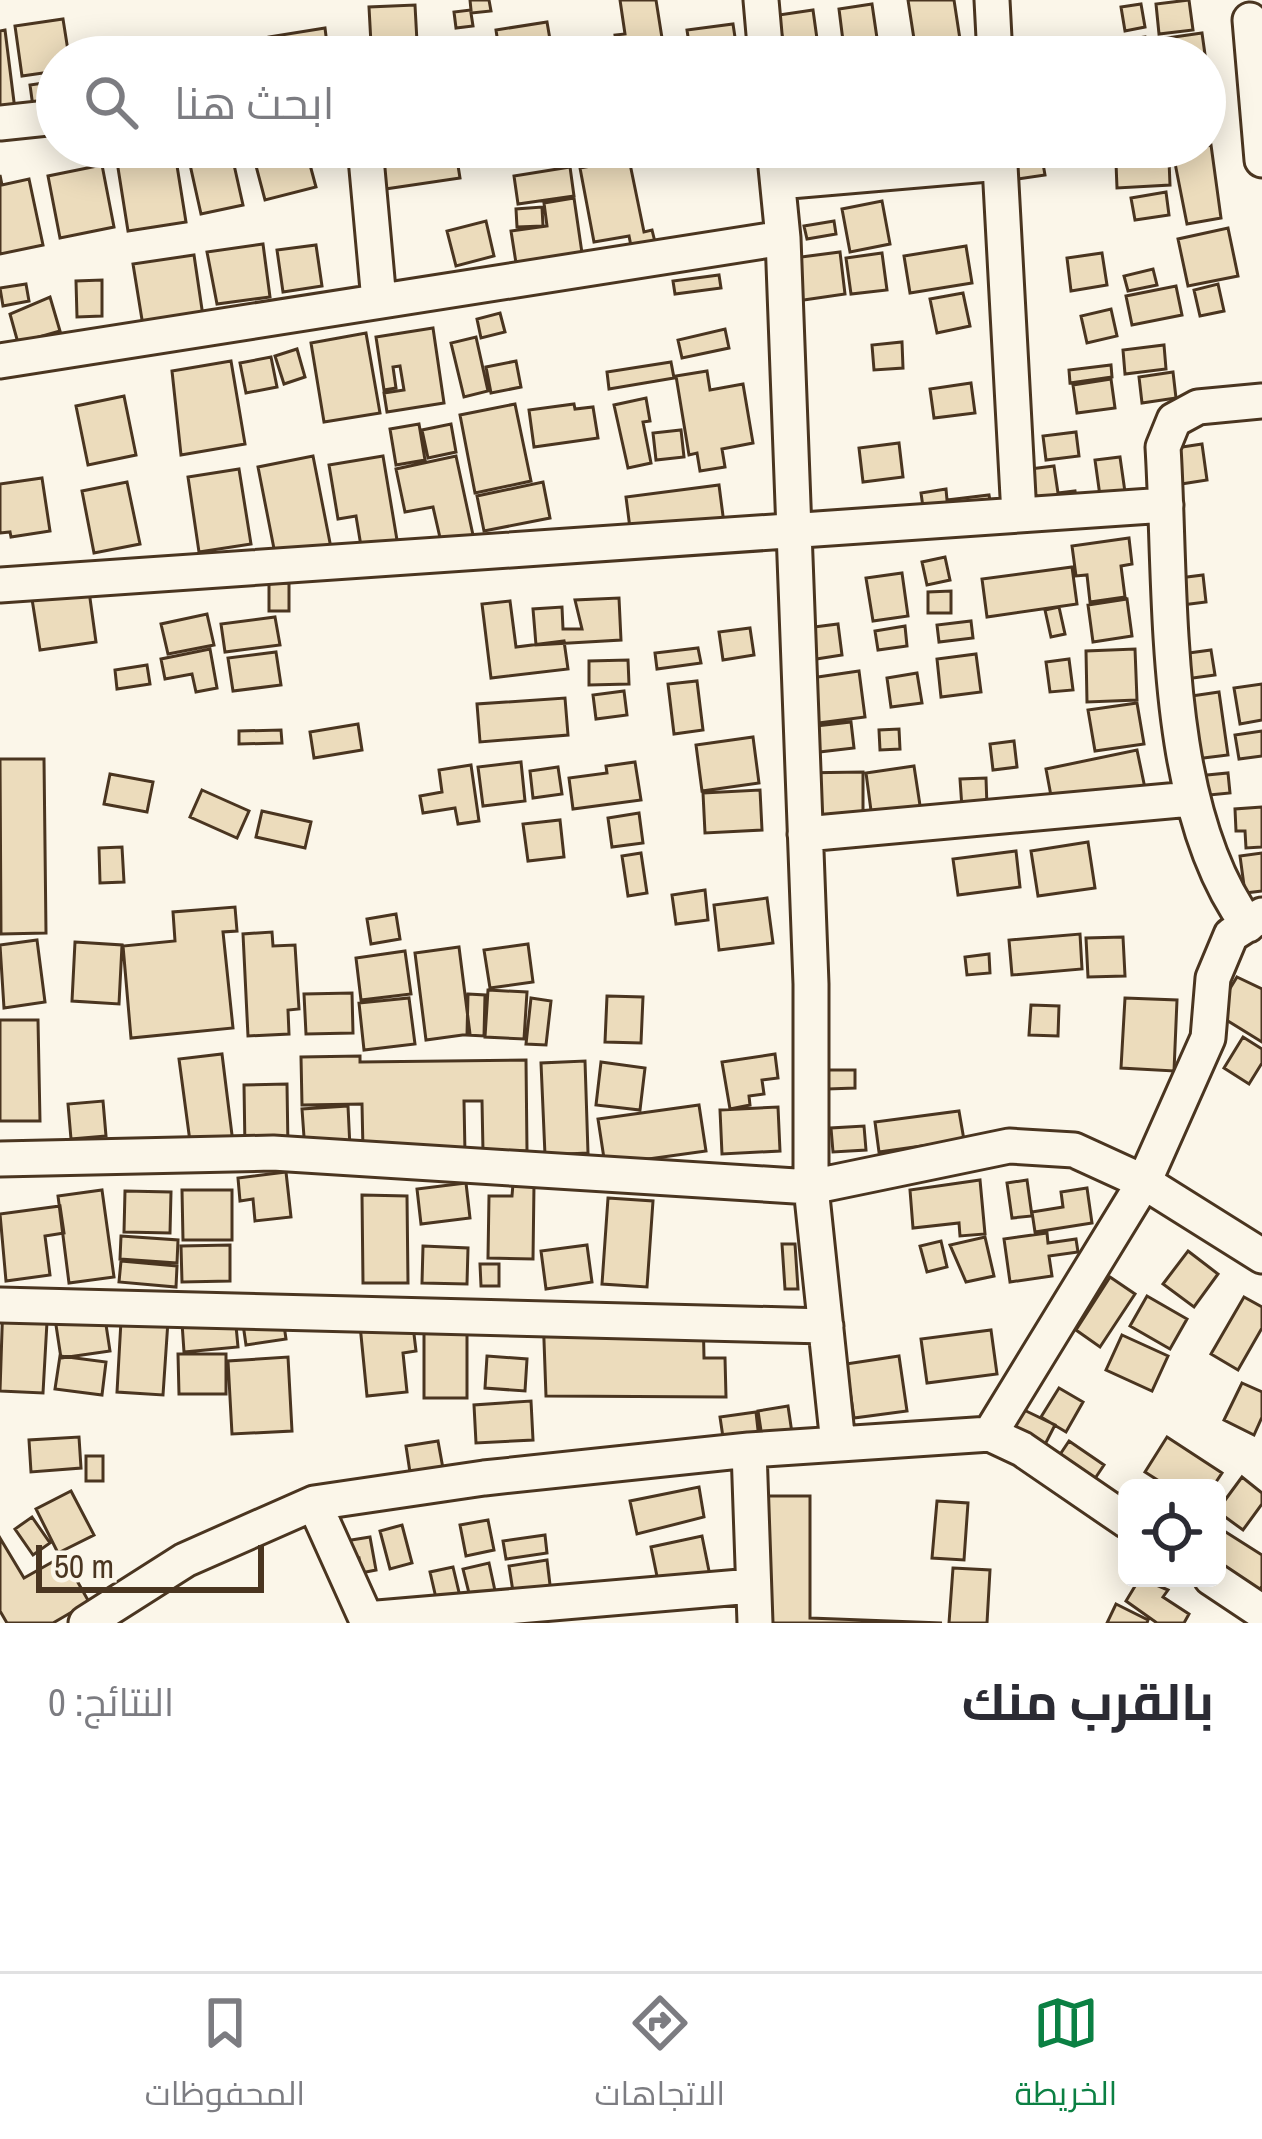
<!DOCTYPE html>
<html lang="ar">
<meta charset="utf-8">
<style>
body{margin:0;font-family:"Archivo Narrow",Cairo,sans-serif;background:#f2f2f3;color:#2b2b33;direction:rtl}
.controls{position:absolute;right:36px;bottom:36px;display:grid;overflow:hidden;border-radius:18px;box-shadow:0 6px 30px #0003}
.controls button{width:108px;height:108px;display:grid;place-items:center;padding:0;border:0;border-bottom:3px solid #e1e1e2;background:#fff;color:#2b2b33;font:60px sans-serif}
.scale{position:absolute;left:36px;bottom:30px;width:228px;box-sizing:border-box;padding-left:12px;border:6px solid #4a3520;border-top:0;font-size:33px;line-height:42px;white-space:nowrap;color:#4a3520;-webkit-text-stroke:9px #fbf6e9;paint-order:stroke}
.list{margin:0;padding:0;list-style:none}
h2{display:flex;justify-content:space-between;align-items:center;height:156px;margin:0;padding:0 48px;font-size:51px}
h2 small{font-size:39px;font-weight:400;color:#7c7c81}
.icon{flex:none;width:66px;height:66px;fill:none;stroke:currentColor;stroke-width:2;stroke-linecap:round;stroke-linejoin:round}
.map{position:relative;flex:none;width:1262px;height:1623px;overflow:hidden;direction:ltr}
.search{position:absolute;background:#fff;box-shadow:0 6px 30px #0003;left:36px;right:36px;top:36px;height:132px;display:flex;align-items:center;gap:30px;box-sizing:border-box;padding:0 42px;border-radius:66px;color:#7c7c81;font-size:45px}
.sheet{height:348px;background:#fff}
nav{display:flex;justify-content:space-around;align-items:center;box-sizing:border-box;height:168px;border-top:3px solid #e1e1e2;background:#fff;font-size:33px;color:#7c7c81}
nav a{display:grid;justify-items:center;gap:6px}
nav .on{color:#0b8043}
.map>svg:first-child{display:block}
</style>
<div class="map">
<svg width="1262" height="1623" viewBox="0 0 1262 1623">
<rect width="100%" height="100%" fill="#fbf6e9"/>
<path fill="#ecdcbc" stroke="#4a3520" stroke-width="3" d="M 470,0 L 489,0 L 491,11 L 471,13 L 473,26 L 456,28 L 454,12 L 471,10 Z
M 620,0 L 656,0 L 665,57 L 618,57 L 615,35 L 625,34 Z
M 908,0 L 954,0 L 961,46 L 916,52 Z
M 1189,0 L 1193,30 L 1159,34 L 1156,4 Z
M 872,4 L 878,45 L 844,49 L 839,9 Z
M 1141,4 L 1145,27 L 1125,31 L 1121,7 Z
M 415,5 L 417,42 L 371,44 L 369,7 Z
M 813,10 L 818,46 L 784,51 L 779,15 Z
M 63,19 L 69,57 L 57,57 L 57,71 L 22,76 L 15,26 Z
M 547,22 L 553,57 L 500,57 L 496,30 Z
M 733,24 L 738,57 L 691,57 L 687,30 Z
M 325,28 L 327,44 L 271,53 L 269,37 Z
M 5,30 L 17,126 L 0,128 L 0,31 Z
M 1202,33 L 1208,76 L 1205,57 L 1163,57 L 1160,39 Z
M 1145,37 L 1148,57 L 1100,57 L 1098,44 Z
M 1048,41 L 1049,57 L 998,57 L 997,44 Z
M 57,81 L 57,111 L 34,114 L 30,85 Z
M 1211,145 L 1221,218 L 1187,224 L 1173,153 Z
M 174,147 L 186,222 L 128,231 L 115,149 Z
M 204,147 L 230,147 L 243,205 L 201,214 L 187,151 Z
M 251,147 L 316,147 L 306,150 L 316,187 L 265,200 Z
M 357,147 L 455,147 L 460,178 L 365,192 Z
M 788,147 L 838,147 L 838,158 L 788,161 Z
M 1041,152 L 1045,175 L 1005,181 L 1002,157 Z
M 629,159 L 644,232 L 652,230 L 656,246 L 632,251 L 629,236 L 594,242 L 580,168 Z
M 1169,160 L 1170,185 L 1117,188 L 1116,163 Z
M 102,165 L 114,227 L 60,238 L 48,176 Z
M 570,167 L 574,196 L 518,204 L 514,176 Z
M 0,175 L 2,185 L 29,179 L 43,245 L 0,254 Z
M 1166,192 L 1169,215 L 1135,220 L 1131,198 Z
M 574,198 L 582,253 L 516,263 L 511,231 L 547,226 L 544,203 Z
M 882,201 L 890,244 L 850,252 L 842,209 Z
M 542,207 L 543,226 L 517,227 L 516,209 Z
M 486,221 L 494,256 L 456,266 L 447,231 Z
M 834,221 L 836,234 L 807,239 L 804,226 Z
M 1228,228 L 1238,276 L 1188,286 L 1178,239 Z
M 263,244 L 270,297 L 217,304 L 207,252 Z
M 316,245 L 322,286 L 283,292 L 277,250 Z
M 966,246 L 972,283 L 910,293 L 904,256 Z
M 840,252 L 845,294 L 783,303 L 778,260 Z
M 882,253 L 887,290 L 851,294 L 846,258 Z
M 1102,253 L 1107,285 L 1071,291 L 1067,258 Z
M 194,255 L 204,323 L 144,332 L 133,264 Z
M 1153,269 L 1157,285 L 1128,291 L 1124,276 Z
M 719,275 L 721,288 L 675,294 L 673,281 Z
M 102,280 L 102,316 L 77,317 L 76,281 Z
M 26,284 L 29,301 L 3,306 L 0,288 Z
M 1218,284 L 1224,311 L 1200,316 L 1194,290 Z
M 1176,286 L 1182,315 L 1132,325 L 1126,296 Z
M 963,293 L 970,326 L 937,333 L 930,299 Z
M 50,297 L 60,331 L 18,343 L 10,314 Z
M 1111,309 L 1117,336 L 1087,343 L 1081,316 Z
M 500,313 L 505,332 L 481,338 L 477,319 Z
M 433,328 L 444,403 L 387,412 L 384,393 L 404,390 L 400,366 L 393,367 L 396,388 L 384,390 L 376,337 Z
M 725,329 L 729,348 L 682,358 L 678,340 Z
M 366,333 L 380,413 L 324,422 L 311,343 Z
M 476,337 L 488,391 L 464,397 L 451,343 Z
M 902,342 L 903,368 L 874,370 L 872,345 Z
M 1164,345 L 1166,369 L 1125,374 L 1123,350 Z
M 297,349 L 305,377 L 284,384 L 275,356 Z
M 271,357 L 277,387 L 246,393 L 240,363 Z
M 231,361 L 245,444 L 181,455 L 172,371 Z
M 516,361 L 521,387 L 491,393 L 486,367 Z
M 671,362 L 674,378 L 609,389 L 607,372 Z
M 1111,365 L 1112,377 L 1070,383 L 1069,370 Z
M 707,371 L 710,390 L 743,384 L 753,443 L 722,449 L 725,467 L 700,471 L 697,453 L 689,455 L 676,376 Z
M 1173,372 L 1176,398 L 1142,403 L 1139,377 Z
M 1111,379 L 1115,408 L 1077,413 L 1073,385 Z
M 971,383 L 975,413 L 934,418 L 930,389 Z
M 124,396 L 136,455 L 88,465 L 76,406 Z
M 646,398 L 650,421 L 643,422 L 651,463 L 628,468 L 614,405 Z
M 515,404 L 531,481 L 475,493 L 460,415 Z
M 574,404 L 575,409 L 593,407 L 598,438 L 534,447 L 529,410 Z
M 419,424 L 425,460 L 396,465 L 390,429 Z
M 451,424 L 456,452 L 428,458 L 422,430 Z
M 681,430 L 684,457 L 656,460 L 653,433 Z
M 1076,432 L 1079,456 L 1046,460 L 1043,436 Z
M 899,443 L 903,477 L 863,482 L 859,448 Z
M 1202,444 L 1207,480 L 1162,487 L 1156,451 Z
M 313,456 L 332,553 L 277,564 L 258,467 Z
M 383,456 L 398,546 L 362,552 L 356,516 L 338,519 L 329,465 Z
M 456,456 L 473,535 L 441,542 L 433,507 L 405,512 L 396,469 Z
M 1120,457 L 1125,492 L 1100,496 L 1095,460 Z
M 1054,466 L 1058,493 L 1075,491 L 1076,498 L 1026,504 L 1022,470 Z
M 239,469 L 251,544 L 199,552 L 188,477 Z
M 42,478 L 50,531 L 11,537 L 10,532 L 0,533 L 0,484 Z
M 127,482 L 140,544 L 94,553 L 82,491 Z
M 543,482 L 550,518 L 484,531 L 477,496 Z
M 719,485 L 726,539 L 633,552 L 626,497 Z
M 946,489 L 947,500 L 989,495 L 992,512 L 925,521 L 921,493 Z
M 1129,538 L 1132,564 L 1121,566 L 1125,597 L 1090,602 L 1087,575 L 1076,576 L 1072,546 Z
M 945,557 L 950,580 L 927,585 L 922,562 Z
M 1072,567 L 1077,604 L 987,617 L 982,579 Z
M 902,573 L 908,616 L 873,621 L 866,578 Z
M 1203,575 L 1206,602 L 1166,607 L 1163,580 Z
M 269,583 L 289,583 L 289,611 L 269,611 Z
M 89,591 L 96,642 L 40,650 L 32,599 Z
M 951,591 L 951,613 L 928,613 L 928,592 Z
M 619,598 L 621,640 L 536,645 L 533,609 L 562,607 L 563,629 L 582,629 L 575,600 Z
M 1127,599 L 1132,636 L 1093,642 L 1088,605 Z
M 510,601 L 516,647 L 564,641 L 568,669 L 491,678 L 482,604 Z
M 1059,607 L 1065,634 L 1051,637 L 1045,610 Z
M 207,614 L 214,645 L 168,654 L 161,624 Z
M 275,617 L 280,645 L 225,652 L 221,624 Z
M 971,621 L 973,638 L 939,642 L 937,625 Z
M 838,624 L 842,655 L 810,660 L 806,628 Z
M 905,626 L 907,646 L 878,650 L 875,631 Z
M 750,628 L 754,655 L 723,660 L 719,632 Z
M 698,648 L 701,663 L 657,669 L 655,653 Z
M 210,649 L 217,688 L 196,692 L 192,674 L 165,679 L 161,659 Z
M 1135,649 L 1137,700 L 1087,702 L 1086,651 Z
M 1211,650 L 1215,675 L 1178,680 L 1174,655 Z
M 276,652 L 281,685 L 233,691 L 228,658 Z
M 976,654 L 981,692 L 941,697 L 937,659 Z
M 1069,659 L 1073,690 L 1050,692 L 1046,662 Z
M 628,660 L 629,684 L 589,685 L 589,661 Z
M 147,665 L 150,684 L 117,689 L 115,670 Z
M 859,671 L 865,717 L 803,725 L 797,680 Z
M 917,673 L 922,703 L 891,707 L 887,678 Z
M 697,681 L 703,730 L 674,734 L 668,684 Z
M 1262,684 L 1262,720 L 1240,724 L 1234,688 Z
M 624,691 L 627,715 L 596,719 L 593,695 Z
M 1219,692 L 1228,755 L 1187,760 L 1178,698 Z
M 565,698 L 568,735 L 480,742 L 477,704 Z
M 1137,703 L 1144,744 L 1095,751 L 1088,710 Z
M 851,722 L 854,748 L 819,752 L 816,726 Z
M 358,724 L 362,750 L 314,758 L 310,732 Z
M 899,729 L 900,749 L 880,750 L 879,730 Z
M 281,730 L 282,743 L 239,744 L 239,731 Z
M 1262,731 L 1262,756 L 1239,759 L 1235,735 Z
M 753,737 L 759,783 L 702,791 L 696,745 Z
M 1014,741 L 1017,767 L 993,770 L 990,744 Z
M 1137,750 L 1146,793 L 1054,812 L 1046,769 Z
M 0,759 L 44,759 L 46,933 L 1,934 Z
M 521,762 L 525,801 L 483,806 L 478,767 Z
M 635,762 L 641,800 L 573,809 L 569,778 L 607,773 L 606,766 Z
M 471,765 L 479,821 L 458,824 L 455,808 L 423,813 L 420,796 L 442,792 L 439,770 Z
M 914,766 L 921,812 L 872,818 L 866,773 Z
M 558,767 L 562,794 L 533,798 L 530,771 Z
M 863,772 L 863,824 L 798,825 L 797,773 Z
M 1228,773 L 1230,793 L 1188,797 L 1186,777 Z
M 110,774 L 153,782 L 147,812 L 104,804 Z
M 986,778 L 987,807 L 962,808 L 960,779 Z
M 202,790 L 249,811 L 237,838 L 190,817 Z
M 760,790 L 762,830 L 705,833 L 703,793 Z
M 1262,807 L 1262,847 L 1246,848 L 1245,831 L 1236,831 L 1235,809 Z
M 262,811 L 311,822 L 305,848 L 256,837 Z
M 639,813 L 643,843 L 612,847 L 608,818 Z
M 560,820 L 564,857 L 528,861 L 523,824 Z
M 1088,842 L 1095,888 L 1038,896 L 1031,851 Z
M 122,847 L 124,882 L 100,883 L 99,848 Z
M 1016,851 L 1020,887 L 958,895 L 953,859 Z
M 641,853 L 647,893 L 628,896 L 622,856 Z
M 1262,853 L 1262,891 L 1245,893 L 1240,856 Z
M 705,890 L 708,920 L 676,924 L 672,895 Z
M 767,898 L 773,943 L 719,950 L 714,905 Z
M 235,907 L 237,931 L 223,932 L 233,1028 L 131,1038 L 123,946 L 175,941 L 173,912 Z
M 396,914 L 400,939 L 371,944 L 367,919 Z
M 272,932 L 273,946 L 295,945 L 299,1009 L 288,1010 L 289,1034 L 248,1036 L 243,934 Z
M 1080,934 L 1082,969 L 1012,975 L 1009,940 Z
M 1123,937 L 1125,976 L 1088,977 L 1086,938 Z
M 37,940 L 45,1002 L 4,1008 L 0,945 Z
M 75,942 L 122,945 L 119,1004 L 72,1001 Z
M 528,944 L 533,982 L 490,988 L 484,950 Z
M 459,947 L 470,1034 L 426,1040 L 415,953 Z
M 405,951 L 411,994 L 361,1000 L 356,958 Z
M 989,954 L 990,973 L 967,975 L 965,957 Z
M 1237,977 L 1262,989 L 1262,1042 L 1215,1013 Z
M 488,990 L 527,992 L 524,1039 L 485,1037 Z
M 352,993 L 353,1033 L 306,1034 L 304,994 Z
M 468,994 L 485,995 L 484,1036 L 467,1035 Z
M 607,996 L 643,997 L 641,1043 L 605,1042 Z
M 409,998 L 415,1044 L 364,1050 L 359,1003 Z
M 531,998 L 551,1001 L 546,1045 L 526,1044 Z
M 1125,998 L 1177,1000 L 1174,1071 L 1121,1068 Z
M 1031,1005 L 1059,1006 L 1058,1036 L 1029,1035 Z
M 0,1020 L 38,1020 L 40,1121 L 0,1121 Z
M 1243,1037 L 1262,1049 L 1262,1063 L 1249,1084 L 1224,1068 Z
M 222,1054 L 233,1143 L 191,1149 L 179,1059 Z
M 775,1054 L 778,1078 L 762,1080 L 764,1094 L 749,1096 L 750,1105 L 730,1109 L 722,1062 Z
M 360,1056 L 360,1062 L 526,1060 L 527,1151 L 483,1151 L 482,1101 L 464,1101 L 465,1154 L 363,1150 L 362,1104 L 302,1105 L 301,1057 Z
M 585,1061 L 588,1153 L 545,1155 L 541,1063 Z
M 601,1062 L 645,1068 L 640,1110 L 596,1105 Z
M 828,1070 L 855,1070 L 855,1088 L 828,1089 Z
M 287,1084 L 288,1148 L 245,1149 L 244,1085 Z
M 103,1101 L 106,1136 L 71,1139 L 68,1104 Z
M 699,1105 L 706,1151 L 605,1165 L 598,1119 Z
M 348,1106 L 350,1148 L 305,1151 L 302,1109 Z
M 778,1107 L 780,1151 L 722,1154 L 720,1110 Z
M 959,1111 L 964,1140 L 879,1152 L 875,1122 Z
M 864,1126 L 866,1150 L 833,1152 L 831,1128 Z
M 286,1172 L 291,1217 L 255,1221 L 253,1199 L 240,1201 L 238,1178 Z
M 980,1180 L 985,1234 L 960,1236 L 959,1223 L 913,1228 L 910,1190 Z
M 1027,1180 L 1032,1216 L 1012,1218 L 1007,1183 Z
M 466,1183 L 470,1218 L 421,1224 L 417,1189 Z
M 513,1184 L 534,1184 L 533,1259 L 488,1258 L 489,1196 L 512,1196 Z
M 1087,1188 L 1092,1223 L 1035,1232 L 1032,1212 L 1063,1207 L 1061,1192 Z
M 102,1190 L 114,1277 L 69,1283 L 58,1196 Z
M 182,1190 L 232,1190 L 232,1240 L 183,1240 Z
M 125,1191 L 171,1192 L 170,1233 L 124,1232 Z
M 362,1195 L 407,1196 L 408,1283 L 363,1283 Z
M 608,1198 L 653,1201 L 647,1287 L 602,1284 Z
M 60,1206 L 64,1233 L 45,1236 L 50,1275 L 6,1281 L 0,1214 Z
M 1047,1233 L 1048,1243 L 1076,1239 L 1078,1252 L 1049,1256 L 1052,1276 L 1010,1282 L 1004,1239 Z
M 121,1236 L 178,1240 L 177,1263 L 120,1259 Z
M 985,1237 L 994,1276 L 966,1282 L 950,1245 Z
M 941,1241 L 947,1267 L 927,1272 L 920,1246 Z
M 782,1244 L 795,1244 L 798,1289 L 785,1289 Z
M 230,1245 L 230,1281 L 182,1282 L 181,1246 Z
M 587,1245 L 592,1282 L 546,1289 L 541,1251 Z
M 423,1246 L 468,1248 L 467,1284 L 422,1283 Z
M 1188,1251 L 1218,1274 L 1194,1307 L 1163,1284 Z
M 121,1261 L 177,1266 L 176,1287 L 119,1282 Z
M 480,1264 L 499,1264 L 499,1286 L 481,1286 Z
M 1110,1277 L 1135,1294 L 1100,1347 L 1076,1330 Z
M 1147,1296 L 1187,1319 L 1170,1349 L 1130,1326 Z
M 1244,1297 L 1262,1307 L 1262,1328 L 1238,1370 L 1211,1354 Z
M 3,1301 L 48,1304 L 43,1393 L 0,1391 Z
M 122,1303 L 169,1306 L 163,1395 L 117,1392 Z
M 234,1304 L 238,1347 L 184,1352 L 181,1308 Z
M 103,1305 L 110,1351 L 61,1358 L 54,1312 Z
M 281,1305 L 286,1339 L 246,1345 L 241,1310 Z
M 424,1308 L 467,1308 L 467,1398 L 424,1398 Z
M 411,1309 L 416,1351 L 403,1353 L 407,1392 L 367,1396 L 359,1315 Z
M 703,1311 L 704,1358 L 725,1358 L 726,1397 L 546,1396 L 543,1313 Z
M 991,1330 L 997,1374 L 927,1383 L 921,1339 Z
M 1122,1335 L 1168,1356 L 1152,1391 L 1106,1370 Z
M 178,1354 L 226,1354 L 226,1394 L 179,1394 Z
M 60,1356 L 106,1362 L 102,1395 L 55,1389 Z
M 487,1356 L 527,1359 L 525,1391 L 485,1388 Z
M 899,1356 L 907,1411 L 854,1418 L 846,1364 Z
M 288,1357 L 292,1431 L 232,1434 L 228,1361 Z
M 1242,1383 L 1262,1392 L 1262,1417 L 1254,1435 L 1224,1420 Z
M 1059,1388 L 1083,1402 L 1066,1432 L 1041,1417 Z
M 531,1401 L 533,1440 L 476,1443 L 474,1405 Z
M 788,1406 L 792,1433 L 762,1437 L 758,1411 Z
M 1024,1410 L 1055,1425 L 1036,1462 L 1005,1446 Z
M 756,1412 L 759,1439 L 724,1444 L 720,1417 Z
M 79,1437 L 81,1468 L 31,1472 L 29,1440 Z
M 1167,1437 L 1222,1473 L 1212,1488 L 1170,1488 L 1145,1472 Z
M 438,1441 L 444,1474 L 411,1479 L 406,1446 Z
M 1069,1441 L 1104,1465 L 1084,1495 L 1049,1471 Z
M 86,1456 L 103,1456 L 103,1481 L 86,1481 Z
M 1242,1477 L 1262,1493 L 1262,1504 L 1243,1530 L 1217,1511 Z
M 699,1487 L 704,1517 L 637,1534 L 630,1501 Z
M 71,1491 L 94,1535 L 58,1553 L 36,1509 Z
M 768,1496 L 810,1496 L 810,1618 L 942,1623 L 767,1623 Z
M 937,1501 L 968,1503 L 964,1560 L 932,1558 Z
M 32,1517 L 50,1543 L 33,1555 L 15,1529 Z
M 488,1520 L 494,1550 L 466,1556 L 460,1525 Z
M 402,1525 L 412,1563 L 390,1569 L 380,1531 Z
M 1221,1529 L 1262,1555 L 1262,1586 L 1252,1602 L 1217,1578 Z
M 545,1535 L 547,1553 L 506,1559 L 503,1541 Z
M 702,1536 L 710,1576 L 659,1586 L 651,1547 Z
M 370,1537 L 376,1570 L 361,1573 L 359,1558 L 343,1561 L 339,1542 Z
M 0,1538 L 24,1578 L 63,1556 L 89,1602 L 53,1623 L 7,1623 L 0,1611 Z
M 547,1560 L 551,1593 L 514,1598 L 509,1566 Z
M 489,1563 L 497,1600 L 472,1605 L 463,1569 Z
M 453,1567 L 462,1605 L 439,1611 L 430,1572 Z
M 953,1568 L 990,1570 L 987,1623 L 949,1623 Z
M 1140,1578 L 1168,1590 L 1163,1597 L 1189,1614 L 1184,1623 L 1157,1623 L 1126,1601 Z
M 1116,1604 L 1148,1620 L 1147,1623 L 1107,1623 Z"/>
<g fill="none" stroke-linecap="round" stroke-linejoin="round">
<defs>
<path id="minor" d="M 761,0 L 766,57
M 992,0 L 995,57
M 1250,20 L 1262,160
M 0,123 L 57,117
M 365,147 L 379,301
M 774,147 L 783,238 L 811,984 L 811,1187 L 838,1444
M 999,147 L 1019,515
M 778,182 L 1000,163
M 0,361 L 783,238
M 0,585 L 1166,505
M 805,834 L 1191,799
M 1248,925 C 1160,806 1172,593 1163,447 L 1174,420 L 1198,407 L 1262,401
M 0,1159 L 273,1153 L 811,1187 L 1009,1146 L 1074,1150 L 1144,1182 L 1262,1256
M 0,1305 L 826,1326
M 990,1434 L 1144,1182 L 1208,1038 L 1213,978 L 1231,935 L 1262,915
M 749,1450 L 755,1623
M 314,1503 L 368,1623
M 1211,1578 L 1262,1612
M 366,1619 L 752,1586
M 86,1623 L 185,1560 L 314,1503 L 484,1478 L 749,1450 L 990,1434 L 1022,1449 L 1127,1521"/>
</defs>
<use href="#minor" stroke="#4a3520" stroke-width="39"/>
<use href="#minor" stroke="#fbf6e9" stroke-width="33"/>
</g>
</svg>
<div class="controls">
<button><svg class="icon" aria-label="locate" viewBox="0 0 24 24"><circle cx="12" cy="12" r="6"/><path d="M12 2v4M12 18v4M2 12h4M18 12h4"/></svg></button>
</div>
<div class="scale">50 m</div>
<div class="search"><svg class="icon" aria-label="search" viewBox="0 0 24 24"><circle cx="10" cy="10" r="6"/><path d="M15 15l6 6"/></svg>ابحث هنا</div>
</div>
<section class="sheet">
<h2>بالقرب منك<small>النتائج: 0</small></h2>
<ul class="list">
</ul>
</section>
<nav>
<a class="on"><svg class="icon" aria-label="map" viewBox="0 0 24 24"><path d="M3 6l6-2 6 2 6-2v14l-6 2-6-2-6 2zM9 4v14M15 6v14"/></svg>الخريطة</a>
<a><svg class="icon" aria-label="directions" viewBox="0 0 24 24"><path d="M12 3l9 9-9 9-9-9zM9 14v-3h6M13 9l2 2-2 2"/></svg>الاتجاهات</a>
<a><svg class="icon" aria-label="saved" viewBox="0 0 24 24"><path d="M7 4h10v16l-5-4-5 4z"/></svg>المحفوظات</a>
</nav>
